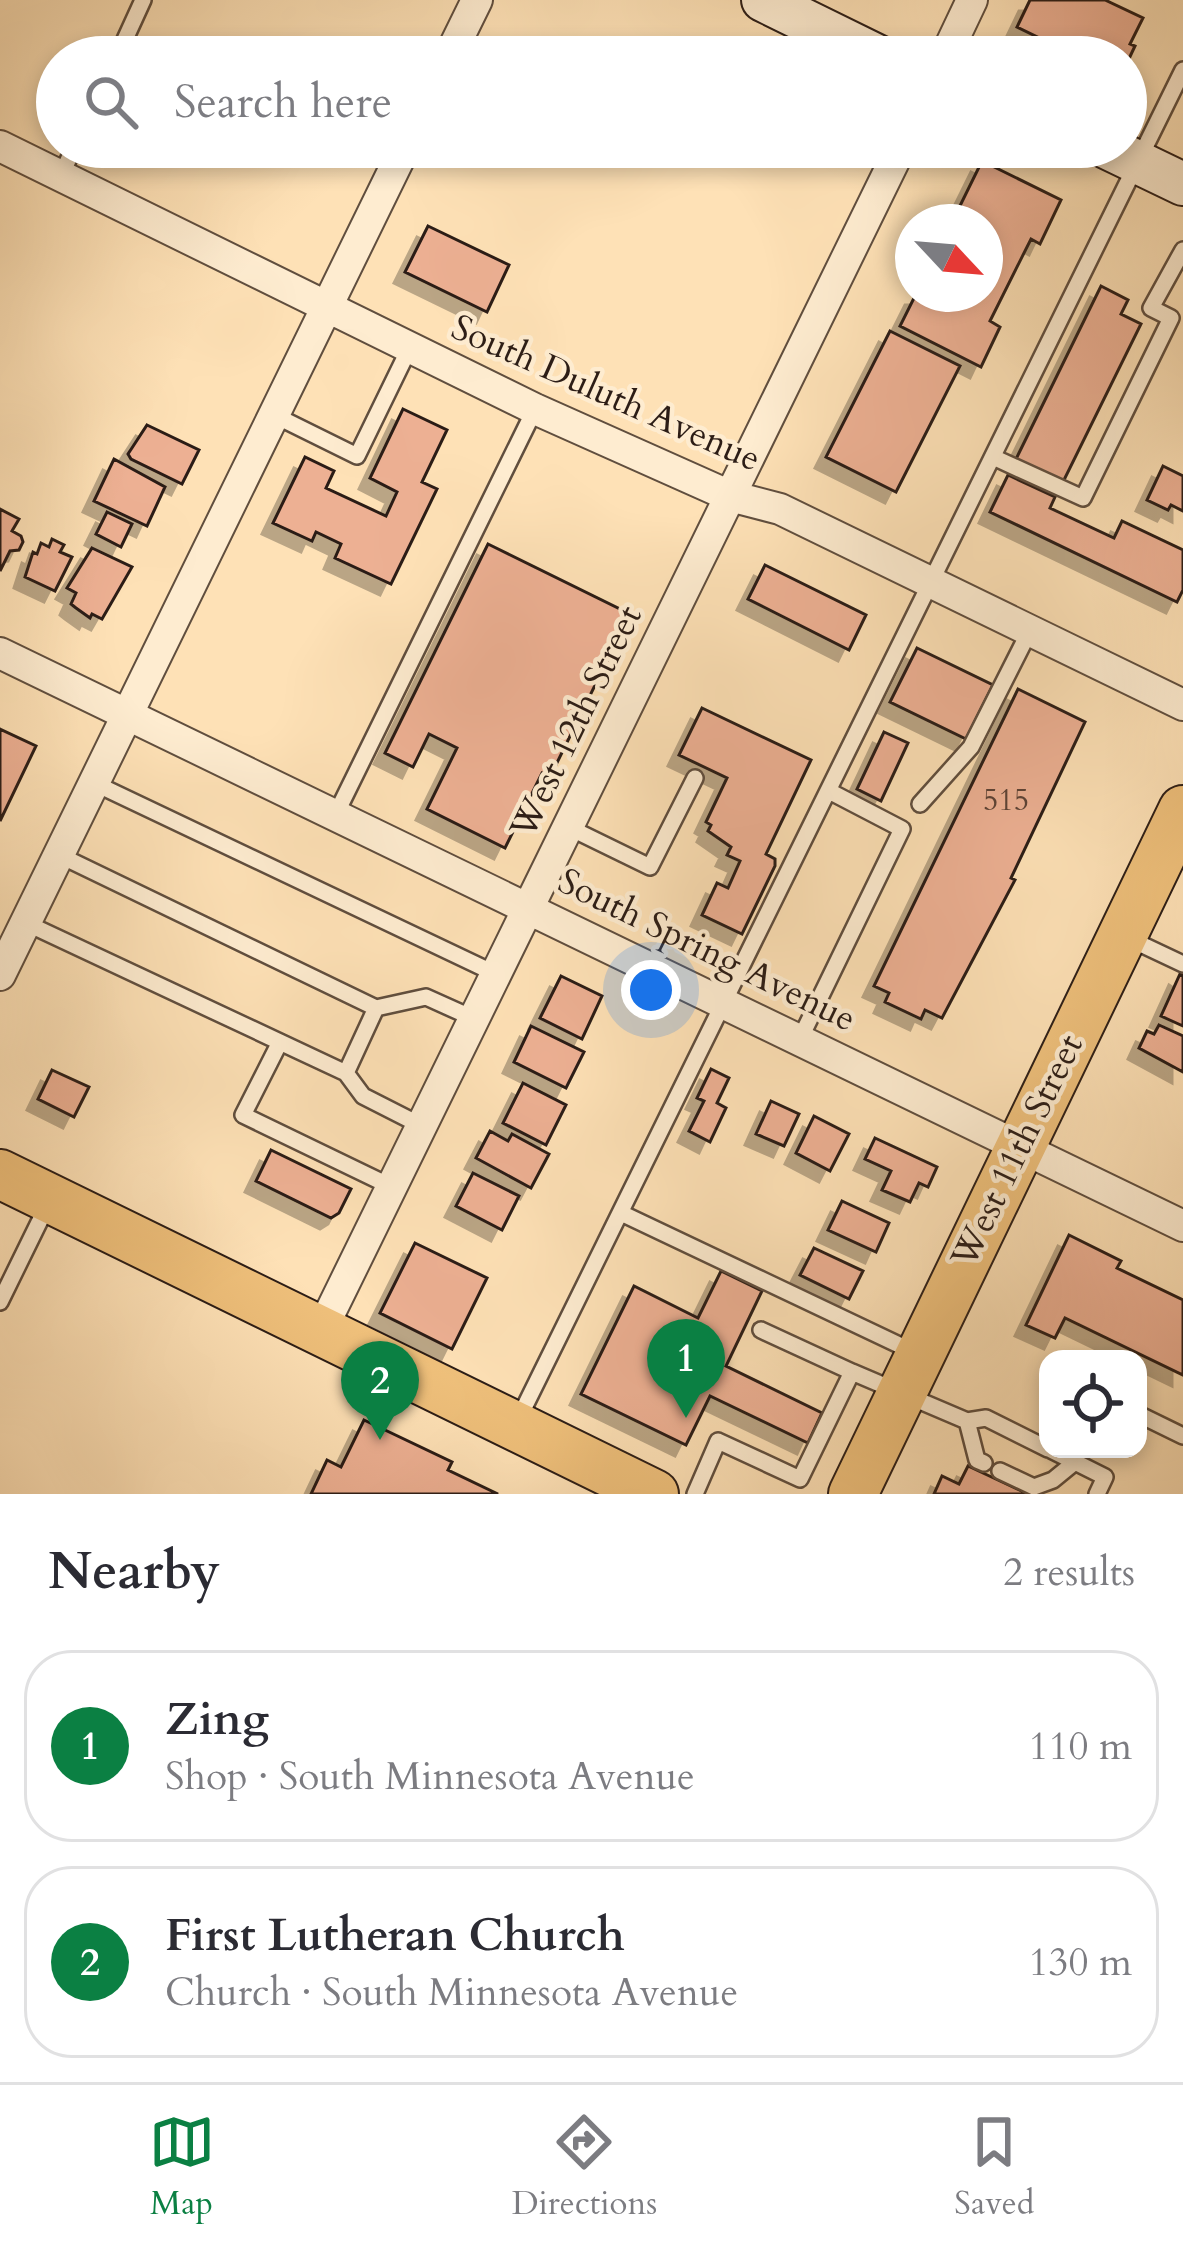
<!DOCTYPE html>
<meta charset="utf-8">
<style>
body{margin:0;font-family:Cardo,serif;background:#f7f7f7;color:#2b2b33}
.controls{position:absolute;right:36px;bottom:36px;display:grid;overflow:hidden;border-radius:24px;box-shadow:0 6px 18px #0003}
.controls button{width:108px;height:108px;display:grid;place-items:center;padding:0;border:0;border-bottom:3px solid #e1e1e2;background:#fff;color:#2b2b33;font:60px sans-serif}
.compass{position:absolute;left:895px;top:204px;width:108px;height:108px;border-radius:50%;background:#fff;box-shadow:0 6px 18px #0003;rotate:116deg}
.you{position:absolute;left:651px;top:990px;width:42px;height:42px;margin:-30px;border:9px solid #fff;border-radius:50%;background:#1a73e8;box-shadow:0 0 0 18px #1a73e833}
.badge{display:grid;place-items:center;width:78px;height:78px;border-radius:50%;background:#0b8043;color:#fff;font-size:39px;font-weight:700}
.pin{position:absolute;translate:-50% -99px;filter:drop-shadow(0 3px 6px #0008)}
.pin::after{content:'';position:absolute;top:63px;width:42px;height:36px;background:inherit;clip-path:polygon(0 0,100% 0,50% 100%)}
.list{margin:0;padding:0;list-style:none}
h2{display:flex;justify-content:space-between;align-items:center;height:156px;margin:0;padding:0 48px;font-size:51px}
h2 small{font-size:39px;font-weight:400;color:#7c7c81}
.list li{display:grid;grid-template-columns:78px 1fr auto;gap:36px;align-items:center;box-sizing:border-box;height:192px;margin:0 24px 24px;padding:0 24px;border:3px solid #e1e1e2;border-radius:48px}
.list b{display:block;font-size:45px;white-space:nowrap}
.list p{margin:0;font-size:39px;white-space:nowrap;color:#7c7c81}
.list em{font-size:39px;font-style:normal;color:#7c7c81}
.icon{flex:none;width:66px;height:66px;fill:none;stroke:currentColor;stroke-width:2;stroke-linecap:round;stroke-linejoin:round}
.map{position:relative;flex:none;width:1183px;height:1494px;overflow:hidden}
.search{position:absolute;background:#fff;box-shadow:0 6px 18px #0003;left:36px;right:36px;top:36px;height:132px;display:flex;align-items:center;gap:30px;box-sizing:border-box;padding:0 42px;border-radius:66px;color:#7c7c81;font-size:45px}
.sheet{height:588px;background:#fff}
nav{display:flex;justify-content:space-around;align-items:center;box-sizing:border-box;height:168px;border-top:3px solid #e1e1e2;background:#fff;font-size:33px;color:#7c7c81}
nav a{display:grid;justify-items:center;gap:6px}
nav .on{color:#0b8043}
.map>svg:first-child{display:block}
</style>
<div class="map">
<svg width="1183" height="1494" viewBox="0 0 1183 1494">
<defs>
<filter id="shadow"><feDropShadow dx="-11" dy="11" stdDeviation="0" flood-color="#0004"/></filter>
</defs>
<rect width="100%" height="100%" fill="#fee1b6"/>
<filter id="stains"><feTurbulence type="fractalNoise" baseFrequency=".00167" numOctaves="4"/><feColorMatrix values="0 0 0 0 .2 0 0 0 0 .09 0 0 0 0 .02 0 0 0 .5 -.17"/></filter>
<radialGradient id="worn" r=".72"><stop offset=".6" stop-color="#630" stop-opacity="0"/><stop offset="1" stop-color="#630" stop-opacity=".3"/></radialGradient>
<path fill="#edb093" stroke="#2c1d16" stroke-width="3" filter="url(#shadow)" d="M 1030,0 L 1105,0 L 1143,18 L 1130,44 L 1135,46 L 1126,65 L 1126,57 L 1058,57 L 1062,49 L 1017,27 Z
M 982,161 L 1061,200 L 1040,244 L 1031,239 L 990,321 L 1000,327 L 981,367 L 900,326 L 916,294 L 985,294 L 985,222 L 952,222 Z
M 428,226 L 509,265 L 487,312 L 405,272 Z
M 1101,286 L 1128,300 L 1121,314 L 1141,324 L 1063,482 L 1016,459 Z
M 890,331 L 960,366 L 896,492 L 826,457 Z
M 403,409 L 447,430 L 422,482 L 437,489 L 391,584 L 335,558 L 341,544 L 316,532 L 312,541 L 273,523 L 305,457 L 334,471 L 326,488 L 386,516 L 397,492 L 370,478 Z
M 147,425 L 199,450 L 182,484 L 131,459 L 128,454 Z
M 114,459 L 165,487 L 147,526 L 94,501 Z
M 1163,466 L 1183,476 L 1183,511 L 1171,505 L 1168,510 L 1147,500 Z
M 1008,475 L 1055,497 L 1050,508 L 1114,538 L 1122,521 L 1183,550 L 1183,590 L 1177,602 L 990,512 Z
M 0,509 L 19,519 L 12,531 L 21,536 L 23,542 L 19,550 L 10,551 L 0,571 Z
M 107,512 L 132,524 L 121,547 L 96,534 Z
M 52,539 L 64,545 L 60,552 L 72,557 L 55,591 L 25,577 L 33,552 L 37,554 L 41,543 L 49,547 Z
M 488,544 L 630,614 L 550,777 L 542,773 L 505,848 L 427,809 L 457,748 L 429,734 L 413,767 L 385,753 Z
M 92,548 L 132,567 L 102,619 L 92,614 L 90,618 L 76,608 L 71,604 L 76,593 L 67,588 Z
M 765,565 L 866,615 L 849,650 L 748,599 Z
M 917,648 L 993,685 L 966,739 L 890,702 Z
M 1018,689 L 1085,722 L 1011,878 L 1015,880 L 942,1018 L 925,1010 L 921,1019 L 885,1002 L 889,993 L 874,986 Z
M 702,708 L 811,760 L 766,854 L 775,859 L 775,866 L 742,934 L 702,915 L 717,883 L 728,888 L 740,861 L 727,855 L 731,847 L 708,831 L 711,825 L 706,822 L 727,778 L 679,755 Z
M 0,729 L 36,746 L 0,821 Z
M 884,732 L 908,743 L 881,801 L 857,789 Z
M 1180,974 L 1183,976 L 1183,1026 L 1161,1016 Z
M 561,976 L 602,996 L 582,1039 L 540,1018 Z
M 1159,1025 L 1183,1036 L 1183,1072 L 1139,1048 L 1147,1031 L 1154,1034 Z
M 531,1026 L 584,1052 L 566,1088 L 514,1062 Z
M 711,1069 L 729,1078 L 717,1103 L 726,1108 L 710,1142 L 689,1131 L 704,1101 L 697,1098 Z
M 52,1070 L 89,1087 L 74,1117 L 38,1099 Z
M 523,1083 L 566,1105 L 546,1145 L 503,1123 Z
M 771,1101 L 799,1114 L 784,1146 L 756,1134 Z
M 814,1116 L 849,1134 L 830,1171 L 796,1153 Z
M 490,1131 L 508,1141 L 512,1134 L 549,1154 L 531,1188 L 476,1158 Z
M 875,1138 L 937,1167 L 928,1187 L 919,1183 L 910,1202 L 882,1190 L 891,1171 L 865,1159 Z
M 271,1150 L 351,1189 L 339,1213 L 331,1218 L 256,1181 Z
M 473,1173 L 519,1196 L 502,1230 L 456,1206 Z
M 842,1201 L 889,1223 L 876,1252 L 828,1230 Z
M 1069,1235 L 1121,1261 L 1117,1268 L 1183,1300 L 1183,1375 L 1065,1318 L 1055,1338 L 1026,1325 Z
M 415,1243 L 487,1278 L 452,1349 L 380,1313 Z
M 814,1248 L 863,1271 L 849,1299 L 800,1275 Z
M 721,1271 L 762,1291 L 726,1366 L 822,1413 L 808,1443 L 710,1396 L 686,1445 L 581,1394 L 634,1286 L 698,1318 Z
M 364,1420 L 452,1462 L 448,1470 L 498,1494 L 311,1494 L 327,1460 L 341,1467 Z
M 968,1466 L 1028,1494 L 934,1494 L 942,1476 L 959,1484 Z"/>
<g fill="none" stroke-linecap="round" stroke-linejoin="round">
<defs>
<path id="lane" d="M 117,57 L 143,0
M 61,176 L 74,147
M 274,415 L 357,456 L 410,347
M 993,457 L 1083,498 L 1171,318 L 1151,308 L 1183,250
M 94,783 L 496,974
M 920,804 L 971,747 L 1030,630
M 336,814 L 535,409
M 568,827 L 650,867 L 695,778
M 26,923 L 346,1073 L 376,1008 L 59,855
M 1130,939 L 1183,964
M 376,1008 L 426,997 L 475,1019
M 800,1039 L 902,829 L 829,791
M 280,1042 L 243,1115 L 392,1187
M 346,1073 L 363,1096 L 422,1126
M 621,1213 L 916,1353
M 0,1302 L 49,1202
M 852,1372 L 967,1421 L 986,1418 L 1048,1449
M 1138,1414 L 1183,1436
M 519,1418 L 1183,70
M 967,1421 L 977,1460 L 984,1463
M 1049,1449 L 1105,1477 L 1097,1494
M 1000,1471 L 1034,1487 L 1053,1480 L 1075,1462
M 695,1494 L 718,1441 L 800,1479 L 852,1372 L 761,1330"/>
<path id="street" d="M 449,57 L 477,0
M 945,57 L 972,0
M 0,146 L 535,409 L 730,496 L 780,509 L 1183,705
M 0,653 L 1183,1226
M 0,975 L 405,147
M 321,1331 L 901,147"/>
<path id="secondary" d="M 763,0 L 879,57
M 1106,147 L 1183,184"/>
<path id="primary" d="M 0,1174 L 654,1494
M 853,1494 L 1183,810"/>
</defs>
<use href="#lane" stroke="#604e3e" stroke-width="20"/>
<use href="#street" stroke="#604e3e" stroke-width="34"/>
<use href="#secondary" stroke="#2c1d16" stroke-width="46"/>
<use href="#primary" stroke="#2c1d16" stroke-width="52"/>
<use href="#lane" stroke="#feecd0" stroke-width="15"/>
<use href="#street" stroke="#feecd0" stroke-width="30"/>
<use href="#secondary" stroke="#feecd0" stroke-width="42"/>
<use href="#primary" stroke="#efc07b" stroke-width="48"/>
</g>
<g text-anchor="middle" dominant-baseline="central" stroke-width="9" stroke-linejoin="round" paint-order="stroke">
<g font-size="30" fill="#5c4235">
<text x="1006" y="800">515</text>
</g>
<g font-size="36" fill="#2c1d16" stroke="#feecd0">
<text transform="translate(606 393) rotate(24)">South Duluth Avenue</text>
<text transform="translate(576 722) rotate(-64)">West 12th Street</text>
<text transform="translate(707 950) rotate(26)">South Spring Avenue</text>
<text transform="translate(1017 1151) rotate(-64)">West 11th Street</text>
</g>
</g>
<rect width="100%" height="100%" filter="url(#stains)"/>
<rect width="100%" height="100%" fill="url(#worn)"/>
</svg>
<div class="controls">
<button><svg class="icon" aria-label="locate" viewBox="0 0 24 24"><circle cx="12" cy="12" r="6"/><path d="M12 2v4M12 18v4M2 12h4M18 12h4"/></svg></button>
</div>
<svg class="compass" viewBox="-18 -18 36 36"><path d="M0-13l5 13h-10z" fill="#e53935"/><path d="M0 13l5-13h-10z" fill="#7c7c81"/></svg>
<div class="you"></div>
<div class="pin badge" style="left:686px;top:1418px">1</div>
<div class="pin badge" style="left:380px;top:1440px">2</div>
<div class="search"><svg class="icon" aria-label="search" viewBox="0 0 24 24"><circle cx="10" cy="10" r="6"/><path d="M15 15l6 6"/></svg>Search here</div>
</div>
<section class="sheet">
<h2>Nearby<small>2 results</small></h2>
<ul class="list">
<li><span class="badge">1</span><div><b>Zing</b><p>Shop · South Minnesota Avenue</p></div><em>110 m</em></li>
<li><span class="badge">2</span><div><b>First Lutheran Church</b><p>Church · South Minnesota Avenue</p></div><em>130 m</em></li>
</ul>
</section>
<nav>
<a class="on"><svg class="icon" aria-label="map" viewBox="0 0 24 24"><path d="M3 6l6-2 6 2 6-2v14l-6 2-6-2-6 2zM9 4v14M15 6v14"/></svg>Map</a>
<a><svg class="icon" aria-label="directions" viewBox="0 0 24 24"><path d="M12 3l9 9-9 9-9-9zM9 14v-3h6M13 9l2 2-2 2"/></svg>Directions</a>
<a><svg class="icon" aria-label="saved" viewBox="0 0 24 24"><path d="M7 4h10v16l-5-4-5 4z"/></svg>Saved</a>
</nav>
